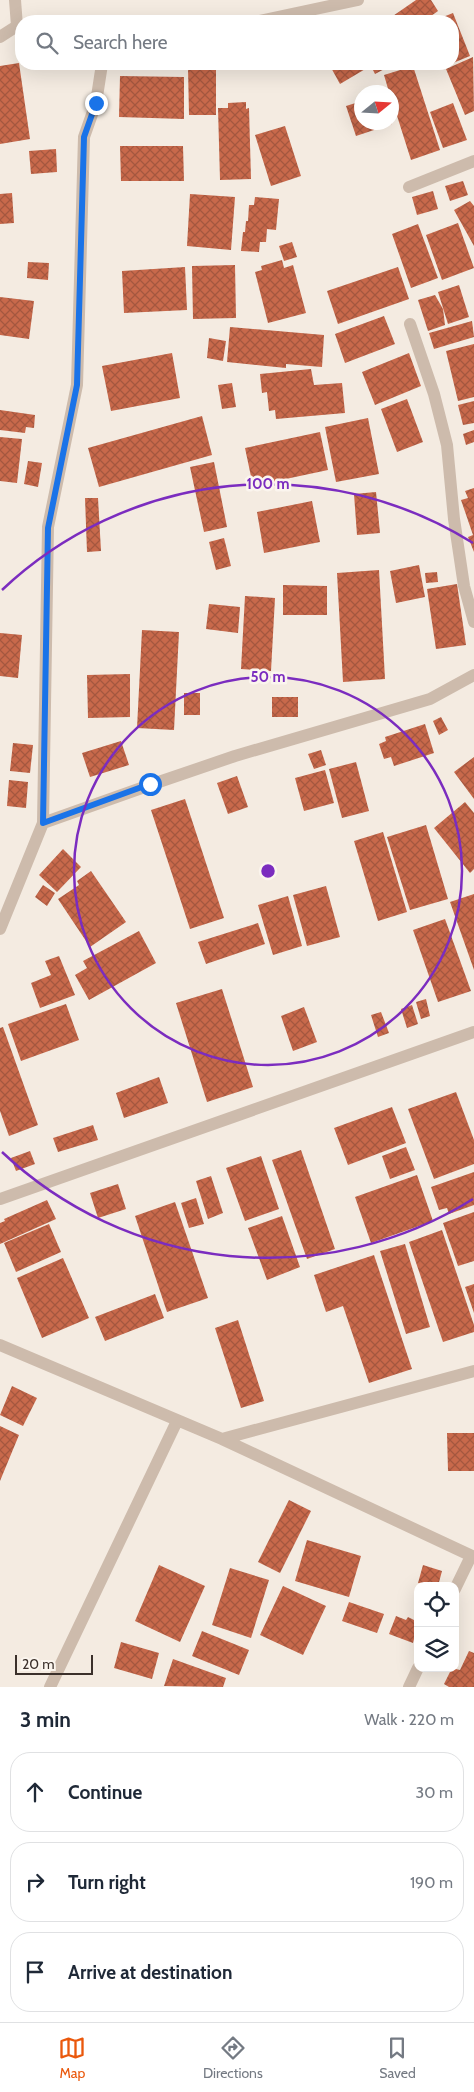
<!DOCTYPE html>
<meta charset="utf-8">
<style>
body{margin:0;font-family:Cabin,sans-serif;background:#f2f2f3;color:#1f2937}
.controls{position:absolute;right:15px;bottom:15px;display:grid;overflow:hidden;border-radius:10px;box-shadow:0 5px 20px #0002}
.controls button{width:45px;height:45px;display:grid;place-items:center;padding:0;border:0;border-bottom:1px solid #e0e1e3;background:#fff;color:#1f2937;font:25px sans-serif}
.compass{position:absolute;left:354px;top:85px;width:45px;height:45px;border-radius:50%;background:#fff;box-shadow:0 5px 20px #0002;rotate:72deg}
.scale{position:absolute;left:15px;bottom:12px;width:78px;box-sizing:border-box;padding-left:5px;border:2px solid #3b302b;border-top:0;font-size:14px;line-height:18px;white-space:nowrap;color:#3b302b;-webkit-text-stroke:4px #fbf5ee;paint-order:stroke}
.stop{position:absolute;width:15px;height:15px;margin:-11px;border:4px solid #1a73e8;border-radius:50%;background:#fff}
.stop.end{background:#1a73e8;border-color:#fff;box-shadow:0 1px 5px #0008}
.list{margin:0;padding:0;list-style:none}
h2{display:flex;justify-content:space-between;align-items:center;height:65px;margin:0;padding:0 20px;font-size:21px}
h2 small{font-size:16px;font-weight:400;color:#747a83}
.list li{display:grid;grid-template-columns:32px 1fr auto;gap:15px;align-items:center;box-sizing:border-box;height:80px;margin:0 10px 10px;padding:0 10px;border:1px solid #e0e1e3;border-radius:20px}
.list b{display:block;font-size:19px;white-space:nowrap}
.list em{font-size:16px;font-style:normal;color:#747a83}
.icon{flex:none;width:28px;height:28px;fill:none;stroke:currentColor;stroke-width:2;stroke-linecap:round;stroke-linejoin:round}
.map{position:relative;flex:none;width:474px;height:1687px;overflow:hidden}
.search{position:absolute;background:#fff;box-shadow:0 5px 20px #0002;left:15px;right:15px;top:15px;height:55px;display:flex;align-items:center;gap:12px;box-sizing:border-box;padding:0 18px;border-radius:20px;color:#747a83;font-size:19px}
.sheet{height:335px;background:#fff}
nav{display:flex;justify-content:space-around;align-items:center;box-sizing:border-box;height:70px;border-top:1px solid #e0e1e3;background:#fff;font-size:14px;color:#747a83}
nav a{display:grid;justify-items:center;gap:2px}
nav .on{color:#ea580c}
.map>svg:first-child{display:block}
</style>
<div class="map">
<svg width="474" height="1687" viewBox="0 0 474 1687">
<defs>
<pattern id="building-cross-hatch" width="8" height="8" patternUnits="userSpaceOnUse" patternTransform="scale(1.25)"><rect width="8" height="8" fill="#c8694b"/><path d="M0 0l8 8M0 8l8-8" fill="none" stroke="#a4573f"/></pattern>
</defs>
<rect width="100%" height="100%" fill="#f4ebe1"/>
<path fill="url(#building-cross-hatch)" d="M 416,0 L 431,0 L 438,11 L 424,21 L 392,21 L 390,18 Z
M 453,13 L 470,56 L 453,63 L 453,21 L 433,21 Z
M 473,57 L 474,111 L 465,115 L 446,69 Z
M 19,63 L 30,139 L 0,144 L 0,66 Z
M 329,64 L 365,64 L 367,68 L 340,84 Z
M 370,64 L 394,64 L 375,74 Z
M 413,66 L 440,150 L 411,160 L 392,100 L 392,92 L 389,92 L 384,75 Z
M 188,67 L 216,67 L 216,115 L 189,115 Z
M 120,76 L 184,77 L 184,119 L 119,117 Z
M 362,101 L 362,122 L 392,122 L 392,124 L 356,136 L 346,106 Z
M 246,102 L 246,109 L 249,108 L 251,179 L 220,180 L 218,108 L 228,108 L 228,103 Z
M 453,103 L 467,140 L 443,148 L 430,112 Z
M 285,126 L 301,176 L 271,186 L 255,135 Z
M 120,146 L 183,146 L 184,181 L 121,181 Z
M 56,149 L 57,172 L 31,174 L 29,151 Z
M 463,181 L 468,195 L 450,201 L 445,186 Z
M 433,191 L 438,209 L 417,215 L 412,197 Z
M 12,193 L 14,223 L 0,224 L 0,194 Z
M 190,194 L 235,197 L 231,250 L 187,246 Z
M 255,197 L 279,199 L 276,230 L 267,229 L 266,242 L 260,242 L 259,252 L 241,251 L 243,232 L 245,232 L 246,221 L 248,221 L 249,205 L 254,205 Z
M 470,201 L 474,206 L 474,246 L 454,210 Z
M 458,223 L 474,268 L 442,280 L 426,235 Z
M 418,224 L 438,278 L 411,288 L 392,234 Z
M 292,242 L 297,257 L 284,261 L 279,246 Z
M 282,260 L 284,268 L 293,265 L 306,313 L 268,323 L 255,272 L 262,270 L 261,266 Z
M 28,262 L 49,263 L 48,280 L 27,278 Z
M 235,265 L 236,318 L 193,319 L 192,266 Z
M 185,267 L 187,310 L 124,313 L 122,271 Z
M 398,267 L 409,299 L 338,324 L 327,291 Z
M 459,285 L 469,317 L 448,324 L 438,292 Z
M 435,295 L 443,309 L 445,325 L 428,331 L 418,300 Z
M 0,297 L 34,301 L 29,339 L 0,335 Z
M 384,316 L 395,344 L 345,363 L 335,334 Z
M 472,321 L 474,337 L 434,349 L 429,333 Z
M 230,327 L 324,335 L 322,367 L 286,364 L 286,368 L 227,362 Z
M 209,338 L 226,341 L 223,361 L 207,358 Z
M 474,344 L 474,397 L 458,401 L 446,351 Z
M 172,353 L 180,398 L 111,411 L 102,366 Z
M 409,353 L 421,386 L 375,405 L 362,372 Z
M 311,369 L 314,385 L 342,383 L 345,413 L 276,419 L 275,410 L 269,411 L 267,392 L 262,393 L 260,374 Z
M 232,383 L 236,407 L 222,409 L 218,385 Z
M 407,399 L 423,442 L 397,452 L 381,409 Z
M 474,401 L 474,423 L 463,425 L 458,405 Z
M 0,410 L 35,415 L 34,428 L 26,427 L 25,433 L 0,430 Z
M 202,416 L 212,455 L 99,487 L 88,448 Z
M 368,418 L 379,474 L 336,482 L 325,427 Z
M 474,430 L 474,442 L 466,445 L 463,434 Z
M 320,432 L 328,470 L 253,486 L 245,448 Z
M 0,437 L 22,439 L 17,483 L 0,481 Z
M 28,461 L 42,463 L 38,487 L 24,484 Z
M 214,462 L 227,527 L 204,532 L 190,467 Z
M 474,488 L 474,552 L 468,537 L 473,535 L 461,500 L 468,498 L 465,491 Z
M 376,492 L 380,533 L 357,535 L 354,494 Z
M 85,498 L 98,498 L 101,551 L 87,552 Z
M 312,501 L 320,542 L 264,553 L 257,512 Z
M 224,538 L 231,566 L 216,570 L 209,542 Z
M 419,565 L 425,597 L 396,603 L 390,571 Z
M 379,570 L 385,679 L 343,682 L 337,573 Z
M 437,572 L 438,582 L 426,583 L 425,573 Z
M 457,584 L 466,645 L 436,649 L 427,589 Z
M 283,585 L 327,586 L 327,615 L 283,615 Z
M 245,596 L 275,598 L 271,671 L 241,669 Z
M 209,604 L 240,607 L 238,633 L 206,629 Z
M 142,630 L 179,632 L 174,730 L 137,728 Z
M 0,633 L 22,635 L 18,678 L 0,676 Z
M 130,674 L 130,717 L 88,718 L 87,675 Z
M 184,693 L 200,693 L 200,715 L 184,715 Z
M 272,697 L 298,697 L 298,717 L 272,717 Z
M 441,717 L 448,730 L 439,735 L 433,721 Z
M 425,724 L 434,753 L 394,766 L 391,757 L 384,759 L 379,744 L 386,741 L 385,737 Z
M 121,741 L 129,765 L 90,777 L 82,753 Z
M 13,743 L 33,745 L 30,773 L 10,771 Z
M 321,750 L 326,765 L 314,769 L 308,754 Z
M 474,757 L 474,799 L 454,772 Z
M 356,762 L 369,811 L 342,818 L 329,769 Z
M 325,770 L 334,803 L 304,811 L 295,778 Z
M 237,776 L 248,807 L 228,814 L 217,783 Z
M 9,780 L 28,782 L 26,808 L 7,806 Z
M 185,799 L 224,918 L 190,929 L 151,810 Z
M 465,802 L 474,813 L 474,869 L 470,873 L 434,828 Z
M 426,825 L 448,899 L 410,910 L 387,837 Z
M 383,832 L 407,912 L 378,921 L 354,841 Z
M 63,849 L 81,867 L 57,892 L 39,875 Z
M 91,871 L 126,922 L 90,947 L 58,899 L 79,885 L 77,881 Z
M 43,885 L 55,893 L 47,906 L 35,897 Z
M 326,886 L 340,937 L 307,946 L 293,895 Z
M 474,894 L 474,970 L 450,902 Z
M 288,896 L 302,946 L 273,955 L 258,905 Z
M 445,919 L 471,991 L 438,1002 L 413,930 Z
M 258,923 L 265,944 L 206,964 L 198,942 Z
M 139,931 L 156,963 L 89,1000 L 75,975 L 87,968 L 83,961 Z
M 59,956 L 75,995 L 40,1008 L 31,983 L 51,975 L 45,961 Z
M 222,989 L 253,1087 L 207,1102 L 176,1003 Z
M 426,999 L 430,1016 L 421,1019 L 416,1002 Z
M 66,1004 L 79,1040 L 21,1061 L 8,1024 Z
M 412,1005 L 418,1024 L 407,1028 L 401,1009 Z
M 304,1007 L 317,1042 L 293,1051 L 281,1016 Z
M 381,1012 L 389,1033 L 378,1037 L 371,1015 Z
M 3,1027 L 38,1125 L 9,1136 L 0,1111 L 0,1028 Z
M 159,1077 L 168,1103 L 124,1118 L 116,1093 Z
M 456,1092 L 474,1140 L 474,1164 L 434,1179 L 408,1109 Z
M 392,1107 L 406,1143 L 348,1165 L 334,1128 Z
M 93,1125 L 98,1140 L 58,1152 L 53,1138 Z
M 406,1147 L 415,1170 L 390,1179 L 382,1156 Z
M 301,1150 L 335,1249 L 307,1259 L 272,1160 Z
M 30,1151 L 35,1164 L 16,1171 L 11,1158 Z
M 261,1156 L 279,1209 L 245,1221 L 226,1168 Z
M 474,1172 L 474,1205 L 449,1214 L 447,1208 L 439,1210 L 431,1187 Z
M 417,1175 L 433,1221 L 371,1243 L 355,1197 Z
M 211,1176 L 223,1213 L 208,1219 L 196,1181 Z
M 118,1184 L 126,1209 L 98,1218 L 90,1193 Z
M 196,1198 L 204,1224 L 189,1228 L 181,1203 Z
M 47,1200 L 56,1219 L 0,1244 L 0,1223 L 5,1221 L 4,1219 Z
M 175,1202 L 208,1298 L 167,1312 L 135,1216 Z
M 474,1212 L 474,1261 L 458,1266 L 443,1223 Z
M 282,1216 L 300,1267 L 267,1280 L 248,1228 Z
M 49,1224 L 61,1252 L 16,1272 L 4,1243 Z
M 442,1230 L 474,1325 L 474,1332 L 443,1342 L 409,1242 Z
M 405,1244 L 430,1327 L 406,1334 L 380,1251 Z
M 374,1255 L 412,1369 L 369,1383 L 343,1306 L 326,1312 L 314,1275 Z
M 63,1258 L 89,1318 L 42,1338 L 17,1278 Z
M 474,1284 L 474,1313 L 465,1287 Z
M 155,1294 L 164,1318 L 105,1341 L 95,1317 Z
M 238,1320 L 264,1401 L 241,1408 L 215,1328 Z
M 12,1386 L 37,1398 L 23,1426 L 0,1415 Z
M 0,1426 L 19,1435 L 0,1481 Z
M 447,1433 L 474,1433 L 474,1471 L 448,1471 Z
M 289,1500 L 311,1511 L 280,1573 L 258,1562 Z
M 307,1540 L 361,1556 L 349,1597 L 295,1581 Z
M 159,1565 L 205,1586 L 180,1642 L 135,1621 Z
M 423,1565 L 442,1571 L 438,1586 L 418,1583 Z
M 230,1568 L 269,1580 L 251,1638 L 212,1625 Z
M 283,1586 L 326,1606 L 303,1655 L 260,1635 Z
M 349,1602 L 384,1614 L 377,1633 L 342,1621 Z
M 396,1616 L 406,1620 L 408,1617 L 418,1622 L 418,1641 L 414,1639 L 413,1643 L 389,1634 Z
M 202,1631 L 249,1650 L 239,1675 L 192,1656 Z
M 121,1642 L 159,1653 L 152,1679 L 114,1668 Z
M 469,1651 L 474,1653 L 474,1687 L 449,1687 L 444,1684 L 452,1668 L 460,1670 Z
M 173,1659 L 226,1678 L 223,1687 L 164,1686 Z"/>
<g fill="none" stroke-linecap="round" stroke-linejoin="round">
<path stroke="#cdbbac" stroke-width="12" d="M 15,0 L 17,26
M 259,21 L 358,0
M 0,37 L 17,26 L 21,26
M 409,187 L 474,161
M 410,324 L 434,394 L 447,445 L 454,519 L 464,586 L 474,622
M 43,823 L 150,785 L 235,756 L 430,699 L 474,675
M 0,929 L 43,823 L 48,527 L 77,385 L 84,137 L 96,103 L 102,64
M 0,1199 L 474,1032
M 0,1345 L 222,1439 L 474,1557
M 222,1439 L 474,1371
M 455,1589 L 471,1556
M 50,1687 L 177,1421
M 409,1687 L 418,1668"/>
</g>
<g fill="none" stroke-linecap="round" stroke-linejoin="round">
<path stroke="#1a73e8" stroke-width="6" d="M 96,103 L 84,137 L 77,385 L 48,528 L 43,823 L 150,784"/>
</g>
<g fill="none" stroke="#7b2cbf" stroke-width="2.5">
<circle cx="268" cy="871" r="194"/>
<path d="M473 1199A387 387 0 0 1 2 1152M2 590A387 387 0 0 1 473 543"/>
</g>
<circle cx="268" cy="871" r="8" fill="#7b2cbf" stroke="#fbf5ee" stroke-width="2.5"/>
<g font-size="15" text-anchor="middle" font-weight="bold" fill="#7b2cbf" stroke="#fbf5ee" stroke-width="5" stroke-linejoin="round" paint-order="stroke">
<text x="268" y="489">100 m</text>
<text x="268" y="682">50 m</text>
</g>
</svg>
<div class="controls">
<button><svg class="icon" aria-label="locate" viewBox="0 0 24 24"><circle cx="12" cy="12" r="6"/><path d="M12 2v4M12 18v4M2 12h4M18 12h4"/></svg></button>
<button><svg class="icon" aria-label="layers" viewBox="0 0 24 24"><path d="M12 4l9 5-9 5-9-5zM3 14l9 5 9-5"/></svg></button>
</div>
<svg class="compass" viewBox="-18 -18 36 36"><path d="M0-13l5 13h-10z" fill="#e53935"/><path d="M0 13l5-13h-10z" fill="#747a83"/></svg>
<div class="scale">20 m</div>
<div class="stop" style="left:150px;top:784px"></div>
<div class="stop end" style="left:96px;top:103px"></div>
<div class="search"><svg class="icon" aria-label="search" viewBox="0 0 24 24"><circle cx="10" cy="10" r="6"/><path d="M15 15l6 6"/></svg>Search here</div>
</div>
<section class="sheet">
<h2>3 min<small>Walk · 220 m</small></h2>
<ul class="list">
<li><svg class="icon" aria-label="ahead" viewBox="0 0 24 24"><path d="M12 20V5M6 11l6-6 6 6"/></svg><div><b>Continue</b></div><em>30 m</em></li>
<li><svg class="icon" aria-label="right" viewBox="0 0 24 24"><path d="M7 20v-9h11M14 6l5 5-5 5"/></svg><div><b>Turn right</b></div><em>190 m</em></li>
<li><svg class="icon" aria-label="arrive" viewBox="0 0 24 24"><path d="M6 21V4h12l-3 4 3 4H6"/></svg><div><b>Arrive at destination</b></div></li>
</ul>
</section>
<nav>
<a class="on"><svg class="icon" aria-label="map" viewBox="0 0 24 24"><path d="M3 6l6-2 6 2 6-2v14l-6 2-6-2-6 2zM9 4v14M15 6v14"/></svg>Map</a>
<a><svg class="icon" aria-label="directions" viewBox="0 0 24 24"><path d="M12 3l9 9-9 9-9-9zM9 14v-3h6M13 9l2 2-2 2"/></svg>Directions</a>
<a><svg class="icon" aria-label="saved" viewBox="0 0 24 24"><path d="M7 4h10v16l-5-4-5 4z"/></svg>Saved</a>
</nav>
